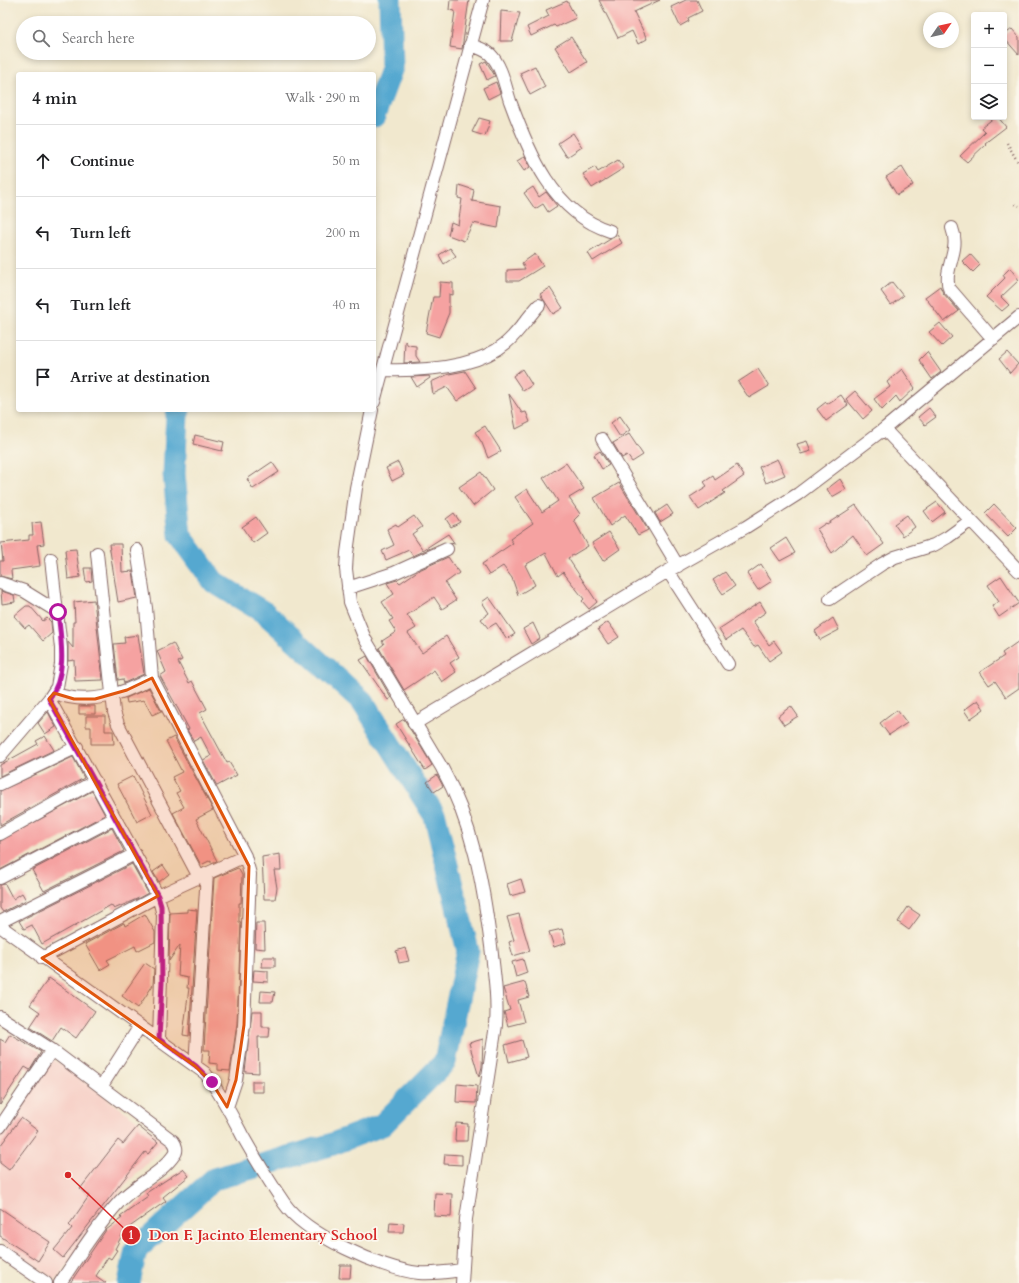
<!DOCTYPE html>
<meta charset="utf-8">
<style>
body{margin:0;font-family:Cardo,serif;background:#f2f2f2;color:#202124}
.controls{position:absolute;right:12px;top:12px;display:grid;overflow:hidden;border-radius:4px;box-shadow:0 2px 6px #0003}
.controls button{width:36px;height:36px;display:grid;place-items:center;padding:0;border:0;border-bottom:1px solid #e0e0e0;background:#fff;color:#202124;font:20px sans-serif}
.compass{position:absolute;left:923px;top:12px;width:36px;height:36px;border-radius:50%;background:#fff;box-shadow:0 2px 6px #0003;rotate:56deg}
.stop{position:absolute;width:12px;height:12px;margin:-9px;border:3px solid #b5179e;border-radius:50%;background:#fff}
.stop.end{background:#b5179e;border-color:#fff;box-shadow:0 1px 4px #0008}
.list{margin:0;padding:0;list-style:none}
h2{display:flex;justify-content:space-between;align-items:center;height:52px;margin:0;padding:0 16px;font-size:17px}
h2 small{font-size:13px;font-weight:400;color:#757577}
.list li{display:grid;grid-template-columns:26px 1fr auto;gap:12px;align-items:center;box-sizing:border-box;height:72px;padding:0 16px;border-top:1px solid #e0e0e0}
.list b{display:block;font-size:15px;white-space:nowrap}
.list em{font-size:13px;font-style:normal;color:#757577}
.icon{flex:none;width:22px;height:22px;fill:none;stroke:currentColor;stroke-width:2;stroke-linecap:round;stroke-linejoin:round}
.map{position:relative;flex:none;width:1019px;height:1283px;overflow:hidden}
.search{position:absolute;background:#fff;box-shadow:0 2px 6px #0003;left:16px;top:16px;width:360px;height:44px;display:flex;align-items:center;gap:10px;box-sizing:border-box;padding:0 14px;border-radius:22px;color:#757577;font-size:15px}
.panel{position:absolute;background:#fff;box-shadow:0 2px 6px #0003;left:16px;top:72px;width:360px;height:340px;border-radius:4px}
.map>svg:first-child{display:block}
</style>
<div class="map">
<svg width="1019" height="1283" viewBox="0 0 1019 1283">
<rect width="100%" height="100%" fill="#fbf7ec"/>
<filter id="ink" filterUnits="userSpaceOnUse"><feTurbulence type="fractalNoise" baseFrequency=".025" numOctaves="2"/><feDisplacementMap in="SourceGraphic" scale="8" xChannelSelector="R" yChannelSelector="G"/><feConvolveMatrix kernelMatrix="1 2 1 2 8 2 1 2 1" color-interpolation-filters="sRGB"/></filter>
<filter id="wash" filterUnits="userSpaceOnUse"><feTurbulence type="fractalNoise" baseFrequency=".012" numOctaves="4" result="noise"/><feDisplacementMap in="SourceGraphic" scale="16" xChannelSelector="R" yChannelSelector="G"/><feGaussianBlur stdDeviation="0.9" result="paint"/><feColorMatrix in="noise" values="0 0 0 0 0 0 0 0 0 0 0 0 0 0 0 0 0 1.4 0 .05"/><feComposite in="paint" operator="in"/></filter>
<g filter="url(#wash)">
<rect width="100%" height="100%" fill="#f1e8ce"/>
<path fill="#f7d1c8" d="M 53,1059 L 168,1143 L 126,1184 L 56,1280 L 0,1241 L 0,1136 Z"/>
<g fill="none" stroke-linecap="round" stroke-linejoin="round">
<path stroke="#54a8d0" stroke-width="23" d="M 374,116 L 392,67 L 390,0
M 129,1283 L 136,1250 L 214,1179 L 330,1145 L 382,1125 L 445,1062 L 468,951 L 435,816 L 363,702 L 265,613 L 214,582 L 180,535 L 174,474 L 177,415 L 179,410"/>
</g>
<g id="blocks">
<path fill="#f5a2a1" d="M 450,0 L 469,0 L 462,49 L 450,47 L 455,11 L 449,10 Z
M 599,0 L 660,0 L 634,12 L 647,39 L 638,44 L 632,31 L 618,38 Z
M 686,0 L 697,0 L 702,11 L 688,18 L 689,21 L 680,26 L 671,7 Z
M 567,1 L 576,18 L 556,27 L 554,25 L 531,36 L 527,27 L 549,16 L 546,10 Z
M 501,11 L 520,13 L 512,41 L 500,41 Z
M 1012,29 L 1019,37 L 1019,55 L 1004,38 L 1004,35 Z
M 571,37 L 587,62 L 571,72 L 555,47 Z
M 486,61 L 495,76 L 487,80 L 480,64 Z
M 535,66 L 545,87 L 530,95 L 520,73 Z
M 496,82 L 500,93 L 488,99 L 483,88 Z
M 995,117 L 998,117 L 1006,127 L 985,143 L 986,144 L 967,162 L 960,156 L 985,132 L 981,128 Z
M 479,118 L 490,121 L 485,136 L 472,132 Z
M 573,133 L 582,147 L 567,157 L 558,143 Z
M 525,156 L 530,167 L 524,171 L 517,161 Z
M 618,160 L 624,168 L 592,188 L 583,174 L 595,167 L 598,172 Z
M 902,167 L 913,185 L 897,195 L 886,177 Z
M 459,185 L 474,190 L 472,201 L 501,206 L 498,228 L 473,223 L 464,241 L 448,235 L 451,222 L 458,225 L 462,199 L 458,198 Z
M 533,187 L 539,197 L 546,192 L 557,206 L 548,212 L 543,204 L 535,209 L 524,193 Z
M 617,235 L 622,243 L 593,261 L 588,253 Z
M 450,248 L 456,256 L 444,264 L 439,255 Z
M 535,254 L 543,266 L 519,281 L 507,281 L 507,270 L 525,269 L 522,263 Z
M 970,254 L 980,265 L 973,272 L 962,261 Z
M 1010,268 L 1019,280 L 1001,297 L 1009,305 L 1002,311 L 986,297 L 1005,278 L 1003,275 Z
M 440,282 L 453,283 L 453,295 L 449,294 L 449,313 L 439,337 L 426,333 L 433,297 L 439,297 Z
M 892,282 L 903,296 L 891,305 L 881,291 Z
M 940,286 L 943,293 L 959,311 L 944,322 L 925,297 Z
M 550,288 L 563,308 L 553,314 L 540,294 Z
M 940,323 L 952,337 L 942,346 L 929,332 Z
M 405,341 L 408,345 L 416,346 L 416,356 L 420,362 L 404,363 Z
M 927,352 L 941,372 L 932,379 L 919,360 Z
M 1007,352 L 1018,364 L 1010,373 L 999,359 Z
M 522,369 L 532,385 L 523,391 L 513,376 Z
M 758,369 L 769,386 L 749,398 L 738,382 Z
M 902,369 L 915,388 L 900,402 L 896,396 L 882,410 L 874,399 L 890,387 L 887,382 Z
M 465,371 L 476,388 L 457,401 L 447,387 L 433,394 L 431,382 L 449,374 Z
M 429,376 L 430,378 L 417,387 L 411,377 Z
M 855,391 L 872,411 L 863,419 L 846,399 Z
M 509,394 L 522,413 L 526,412 L 530,422 L 516,429 Z
M 841,395 L 848,405 L 826,421 L 817,409 L 826,402 L 827,404 Z
M 929,408 L 936,417 L 925,425 L 918,417 Z
M 620,416 L 630,430 L 620,437 L 611,423 Z
M 485,426 L 501,451 L 488,458 L 482,443 L 475,432 Z
M 629,434 L 643,455 L 632,462 L 627,455 L 622,458 L 613,443 Z
M 195,435 L 224,442 L 222,451 L 193,444 Z
M 807,441 L 811,451 L 801,454 L 797,444 Z
M 600,451 L 609,465 L 602,469 L 594,455 Z
M 777,459 L 785,475 L 766,483 L 759,467 Z
M 272,462 L 279,472 L 253,489 L 247,479 Z
M 398,462 L 404,475 L 392,481 L 386,468 Z
M 566,463 L 584,489 L 569,498 L 580,514 L 574,520 L 588,546 L 568,558 L 597,602 L 589,609 L 582,601 L 584,599 L 563,572 L 558,576 L 546,553 L 525,565 L 535,585 L 518,595 L 512,578 L 503,566 L 489,575 L 482,564 L 513,543 L 510,539 L 533,523 L 515,497 L 527,489 L 542,512 L 558,501 L 543,478 Z
M 737,465 L 744,476 L 723,491 L 725,493 L 699,510 L 690,497 L 707,486 L 704,482 L 713,476 L 715,480 Z
M 481,472 L 493,490 L 473,506 L 459,487 Z
M 840,479 L 846,489 L 832,497 L 827,489 Z
M 619,483 L 648,530 L 638,535 L 625,515 L 610,526 L 594,498 Z
M 937,502 L 945,512 L 932,522 L 924,511 Z
M 994,504 L 1017,528 L 1008,537 L 985,513 Z
M 667,505 L 673,514 L 660,522 L 655,513 Z
M 856,505 L 884,544 L 867,556 L 853,535 L 832,553 L 817,529 L 826,523 L 827,524 Z
M 454,513 L 460,522 L 451,527 L 446,519 Z
M 907,515 L 915,527 L 903,536 L 894,524 Z
M 414,516 L 422,527 L 412,534 L 423,550 L 448,534 L 455,544 L 444,542 L 413,556 L 409,550 L 386,560 L 382,551 L 394,545 L 387,529 L 396,524 L 398,527 Z
M 256,517 L 267,533 L 253,543 L 242,527 Z
M 41,522 L 44,544 L 37,545 L 40,566 L 11,570 L 12,579 L 0,576 L 0,561 L 3,561 L 1,543 L 29,540 L 29,535 L 33,535 L 32,523 Z
M 609,532 L 620,549 L 603,561 L 592,543 Z
M 786,538 L 795,553 L 780,561 L 771,548 Z
M 109,544 L 121,544 L 122,572 L 133,571 L 137,598 L 118,602 Z
M 76,549 L 80,577 L 68,579 L 65,550 Z
M 448,557 L 459,573 L 445,583 L 456,600 L 442,609 L 434,597 L 407,615 L 416,628 L 408,633 L 422,653 L 446,636 L 459,657 L 450,663 L 456,672 L 442,682 L 434,670 L 404,690 L 379,648 L 384,644 L 382,641 L 396,632 L 389,621 L 393,619 L 382,602 L 394,594 L 387,583 L 397,580 L 400,583 L 419,570 Z
M 761,564 L 772,581 L 758,590 L 747,574 Z
M 84,568 L 91,568 L 92,581 L 86,582 Z
M 725,572 L 735,586 L 723,594 L 713,580 Z
M 1001,576 L 1019,603 L 999,617 L 992,606 L 999,602 L 988,585 Z
M 1,591 L 14,595 L 15,602 L 2,604 Z
M 489,597 L 515,634 L 507,639 L 496,623 L 488,628 L 481,619 L 489,613 L 482,602 Z
M 94,600 L 103,680 L 75,681 L 74,660 L 68,661 L 68,642 L 73,648 L 73,622 L 75,622 L 74,602 Z
M 760,602 L 766,612 L 753,621 L 769,645 L 774,641 L 782,652 L 769,661 L 758,645 L 754,647 L 741,630 L 726,640 L 719,629 Z
M 26,606 L 30,606 L 43,621 L 47,618 L 51,622 L 52,633 L 43,641 L 29,625 L 25,628 L 14,616 Z
M 833,618 L 839,630 L 820,640 L 815,631 Z
M 608,622 L 619,637 L 608,644 L 598,629 Z
M 533,623 L 540,638 L 531,644 L 523,629 Z
M 138,635 L 144,674 L 124,683 L 123,679 L 118,680 L 114,644 L 125,643 L 124,637 Z
M 1019,641 L 1019,688 L 1006,697 L 995,681 L 989,685 L 980,672 L 1004,656 L 1002,653 Z
M 173,643 L 182,660 L 178,662 L 189,683 L 192,681 L 207,709 L 200,713 L 227,763 L 229,762 L 237,775 L 217,786 L 203,760 L 211,756 L 201,737 L 194,741 L 187,730 L 189,729 L 160,676 L 166,672 L 157,651 Z
M 367,656 L 391,698 L 388,700 L 360,660 Z
M 149,688 L 161,711 L 152,715 L 144,700 L 127,703 L 126,698 Z
M 978,700 L 984,709 L 970,719 L 964,710 Z
M 79,706 L 95,706 L 95,714 L 79,714 Z
M 791,706 L 798,716 L 784,725 L 778,716 Z
M 897,710 L 907,723 L 889,735 L 880,723 Z
M 48,712 L 56,727 L 45,734 L 38,723 Z
M 86,716 L 105,716 L 105,731 L 113,731 L 114,744 L 91,744 L 91,727 L 86,727 Z
M 404,719 L 432,765 L 425,770 L 396,724 Z
M 45,736 L 54,750 L 0,776 L 0,765 L 38,744 L 36,741 Z
M 174,737 L 213,810 L 196,819 L 217,861 L 211,863 L 211,860 L 201,865 L 173,813 L 184,807 L 176,793 L 180,791 L 172,777 L 182,772 L 166,741 Z
M 73,757 L 84,778 L 0,825 L 0,791 Z
M 437,775 L 443,786 L 434,792 L 427,782 Z
M 133,776 L 152,814 L 137,822 L 117,784 Z
M 92,791 L 105,815 L 0,870 L 0,841 Z
M 112,828 L 124,851 L 44,891 L 32,870 Z
M 280,854 L 281,870 L 274,870 L 277,888 L 275,899 L 264,899 L 262,857 Z
M 132,864 L 148,893 L 139,898 L 114,909 L 111,905 L 42,944 L 32,925 L 24,929 L 19,921 Z
M 163,865 L 169,874 L 159,882 L 153,872 Z
M 238,868 L 242,875 L 241,903 L 239,903 L 239,922 L 241,922 L 237,1024 L 230,1071 L 218,1070 L 218,1064 L 209,1063 L 210,1050 L 204,1050 L 214,878 Z
M 521,879 L 525,892 L 510,896 L 507,884 Z
M 5,884 L 13,899 L 22,893 L 26,900 L 3,912 L 0,908 L 0,885 Z
M 908,907 L 920,915 L 909,930 L 898,922 Z
M 187,909 L 197,910 L 189,1036 L 183,1035 L 189,988 L 187,988 L 188,978 L 178,976 L 180,945 L 169,961 L 170,913 L 187,912 Z
M 145,914 L 155,932 L 155,942 L 137,951 L 135,946 L 107,960 L 110,964 L 100,970 L 85,944 L 124,923 L 125,926 Z
M 519,914 L 530,951 L 513,956 L 509,942 L 514,940 L 507,917 Z
M 256,923 L 264,923 L 265,949 L 255,948 Z
M 562,929 L 566,943 L 554,947 L 549,932 Z
M 405,948 L 409,961 L 399,963 L 396,951 Z
M 263,957 L 275,957 L 275,967 L 262,967 Z
M 523,959 L 527,973 L 516,977 L 512,962 Z
M 145,963 L 154,969 L 153,985 L 138,1008 L 122,996 Z
M 254,970 L 268,971 L 268,982 L 253,981 Z
M 49,978 L 95,1011 L 76,1038 L 61,1027 L 52,1041 L 30,1027 L 40,1012 L 30,1005 Z
M 525,982 L 529,997 L 518,1000 L 524,1022 L 508,1026 L 504,1012 L 510,1010 L 503,988 Z
M 261,991 L 275,992 L 273,1002 L 260,1002 Z
M 252,1011 L 262,1011 L 262,1027 L 270,1027 L 269,1037 L 258,1037 L 259,1073 L 245,1072 Z
M 10,1034 L 41,1052 L 30,1070 L 25,1067 L 0,1105 L 0,1039 L 5,1042 Z
M 483,1039 L 482,1067 L 479,1077 L 469,1043 Z
M 522,1040 L 527,1057 L 509,1062 L 505,1045 Z
M 252,1081 L 263,1081 L 263,1092 L 252,1092 Z
M 457,1084 L 477,1086 L 476,1103 L 456,1102 Z
M 21,1118 L 38,1131 L 9,1170 L 0,1163 L 0,1146 Z
M 456,1123 L 468,1124 L 467,1141 L 455,1141 Z
M 138,1126 L 158,1142 L 148,1154 L 145,1152 L 63,1258 L 54,1250 L 72,1228 L 69,1225 L 89,1196 L 80,1189 L 118,1140 L 123,1144 Z
M 445,1154 L 462,1155 L 462,1165 L 444,1164 Z
M 183,1169 L 189,1176 L 163,1197 L 166,1201 L 124,1231 L 115,1249 L 117,1250 L 111,1259 L 108,1257 L 96,1276 L 106,1283 L 70,1283 L 106,1230 L 122,1218 L 120,1216 L 148,1196 L 146,1193 Z
M 435,1193 L 452,1194 L 451,1217 L 434,1216 Z
M 0,1208 L 50,1242 L 38,1261 L 0,1236 Z
M 390,1222 L 404,1223 L 403,1232 L 389,1232 Z
M 340,1265 L 351,1265 L 350,1278 L 339,1278 Z"/>
</g>
</g>
<g filter="url(#ink)">
<use href="#blocks" fill-opacity="0" stroke="#846564" stroke-width="1"/>
<g fill="none" stroke-linecap="round" stroke-linejoin="round">
<defs>
<path id="minor" d="M 470,45 C 477,47 484,49 490,54 C 502,66 505,86 510,101 C 529,153 553,213 610,231
M 952,228 C 961,251 943,268 949,288 L 993,339
M 383,370 C 420,371 476,369 506,343 C 518,333 528,317 539,305
M 374,402 L 483,0
M 372,410 L 356,488 L 347,553 L 346,569 L 350,602 L 365,639 L 442,768 C 473,824 483,883 491,946 C 494,972 498,998 496,1025 L 466,1219 L 462,1283
M 884,429 L 1019,571
M 602,439 L 678,566
M 137,550 L 146,608 L 152,678
M 97,553 L 114,712 L 118,724 L 199,877
M 668,571 L 728,664
M 0,583 L 24,591 L 58,612
M 348,588 L 394,573 L 447,549
M 830,599 L 882,564 L 895,557 L 934,545 L 948,537 L 970,521
M 54,693 C 88,706 121,695 152,678 L 245,856 L 250,874 L 244,1025 L 236,1080 L 227,1107
M 49,699 L 158,896 L 163,915 L 159,1039
M 414,724 L 668,571 L 746,527 L 798,494 L 884,429 L 1019,317
M 0,756 L 49,699 L 57,687 L 61,664 L 61,648 L 51,559
M 0,784 L 77,747
M 0,834 L 95,781
M 0,878 L 115,818
M 0,922 L 135,854
M 0,926 L 205,1073 C 220,1092 231,1114 242,1135 C 255,1158 269,1181 284,1203 C 305,1234 381,1269 419,1273 C 433,1274 448,1272 461,1270
M 42,958 L 158,896 L 245,856
M 0,1017 L 52,1050 L 173,1141 C 176,1145 178,1151 174,1155 C 161,1174 136,1184 120,1201 C 97,1226 79,1255 60,1283
M 195,1066 L 207,873
M 101,1087 L 140,1026
M 0,1127 L 52,1050
M 0,1251 L 46,1283"/>
</defs>
<use href="#minor" stroke="#846564" stroke-width="14"/>
<path stroke="#846564" stroke-width="2.5" stroke-dasharray="1 3" stroke-linecap="butt" d="M 1007,143 L 1019,164
M 1015,204 L 1019,206"/>
<use href="#minor" stroke="#fff" stroke-width="12"/>
</g>
</g>
<g fill="none" stroke-linecap="round" stroke-linejoin="round" filter="url(#ink)">
<path stroke="#b5179e" stroke-width="5" d="M 58,612 C 61,640 68,675 49,699 L 158,896 L 161,906 L 162,983 L 159,1039 L 196,1066 L 212,1082"/>
</g>
<path fill="#e0560e" fill-opacity="0.2" stroke="#e0560e" stroke-width="3" stroke-linejoin="round" d="M 152,678 L 249,866 L 244,1025 L 236,1080 L 227,1107 L 212,1083 L 195,1066 L 42,958 L 158,896 L 49,699 L 54,693 L 74,699 L 95,699 L 127,690 Z"/>
<path fill="none" stroke="#d62828" stroke-width="1.5" d="M68 1175L131 1235"/>
<g fill="#d62828" stroke="#fbf7ec" stroke-width="1.5">
<circle cx="68" cy="1175" r="4"/>
<circle cx="131" cy="1235" r="10"/>
</g>
<g font-size="12" text-anchor="middle" font-weight="bold" fill="#fff">
<text x="131" y="1239">1</text>
</g>
<g font-size="15" text-anchor="middle" font-weight="bold" fill="#d62828" stroke="#fbf7ec" stroke-width="3.5" stroke-linejoin="round" paint-order="stroke">
<text x="263" y="1240">Don F. Jacinto Elementary School</text>
</g>
</svg>
<div class="controls">
<button>+</button>
<button>−</button>
<button><svg class="icon" aria-label="layers" viewBox="0 0 24 24"><path d="M12 4l9 5-9 5-9-5zM3 14l9 5 9-5"/></svg></button>
</div>
<svg class="compass" viewBox="-18 -18 36 36"><path d="M0-13l5 13h-10z" fill="#e53935"/><path d="M0 13l5-13h-10z" fill="#757577"/></svg>
<div class="stop" style="left:58px;top:612px"></div>
<div class="stop end" style="left:212px;top:1082px"></div>
<div class="search"><svg class="icon" aria-label="search" viewBox="0 0 24 24"><circle cx="10" cy="10" r="6"/><path d="M15 15l6 6"/></svg>Search here</div>
<section class="panel">
<h2>4 min<small>Walk · 290 m</small></h2>
<ul class="list">
<li><svg class="icon" aria-label="ahead" viewBox="0 0 24 24"><path d="M12 20V5M6 11l6-6 6 6"/></svg><div><b>Continue</b></div><em>50 m</em></li>
<li><svg class="icon" aria-label="left" viewBox="0 0 24 24"><path d="M17 20v-9H6M10 6l-5 5 5 5"/></svg><div><b>Turn left</b></div><em>200 m</em></li>
<li><svg class="icon" aria-label="left" viewBox="0 0 24 24"><path d="M17 20v-9H6M10 6l-5 5 5 5"/></svg><div><b>Turn left</b></div><em>40 m</em></li>
<li><svg class="icon" aria-label="arrive" viewBox="0 0 24 24"><path d="M6 21V4h12l-3 4 3 4H6"/></svg><div><b>Arrive at destination</b></div></li>
</ul>
</section>
</div>
